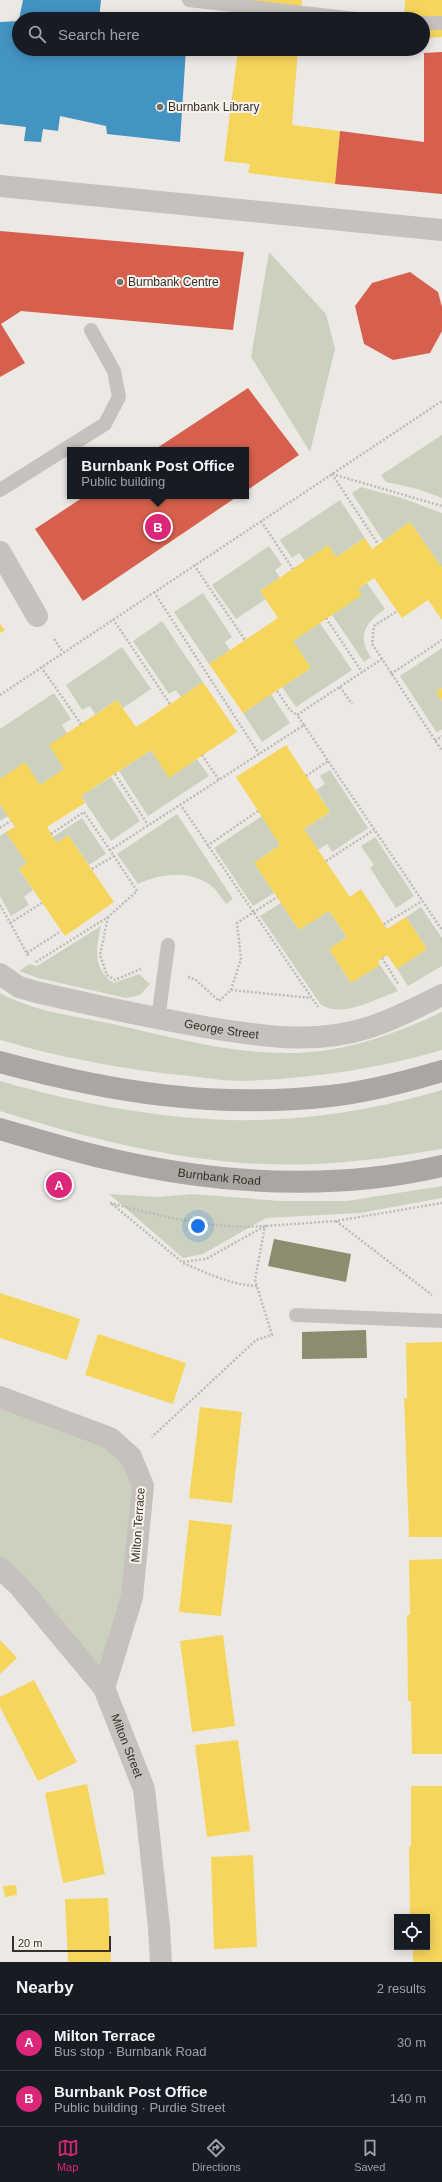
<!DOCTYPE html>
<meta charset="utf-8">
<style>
body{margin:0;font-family:Helvetica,sans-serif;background:#20242c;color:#f1f3f6}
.controls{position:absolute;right:12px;bottom:12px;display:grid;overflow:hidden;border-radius:0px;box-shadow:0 2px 10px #0003}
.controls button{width:36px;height:36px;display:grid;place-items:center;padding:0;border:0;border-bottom:1px solid #363941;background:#171b24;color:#f1f3f6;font:20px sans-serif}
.scale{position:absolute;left:12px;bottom:10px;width:99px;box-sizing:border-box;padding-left:4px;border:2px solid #362f2b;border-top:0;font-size:11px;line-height:14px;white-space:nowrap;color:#362f2b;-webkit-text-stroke:3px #f8f3ec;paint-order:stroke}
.you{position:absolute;left:198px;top:1226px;width:14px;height:14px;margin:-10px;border:3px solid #fff;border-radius:50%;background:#1a73e8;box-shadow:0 0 0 6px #1a73e833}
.badge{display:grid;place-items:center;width:26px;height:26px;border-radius:50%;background:#db2777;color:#fff;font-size:13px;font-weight:700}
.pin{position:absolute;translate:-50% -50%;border:2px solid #fff;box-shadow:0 1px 4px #0006}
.popup{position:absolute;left:67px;top:447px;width:182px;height:52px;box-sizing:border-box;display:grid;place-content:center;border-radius:0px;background:#171b24;filter:drop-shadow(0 1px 3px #0005);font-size:13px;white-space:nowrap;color:#9ea1a6}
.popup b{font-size:15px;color:#f1f3f6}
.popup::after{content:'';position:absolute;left:50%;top:100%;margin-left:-8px;border:8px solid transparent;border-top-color:#171b24}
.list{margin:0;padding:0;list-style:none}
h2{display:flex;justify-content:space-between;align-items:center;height:52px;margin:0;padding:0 16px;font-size:17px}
h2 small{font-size:13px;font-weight:400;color:#9ea1a6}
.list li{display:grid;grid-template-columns:26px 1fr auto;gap:12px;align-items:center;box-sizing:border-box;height:56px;padding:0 16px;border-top:1px solid #363941}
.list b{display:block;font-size:15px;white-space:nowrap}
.list p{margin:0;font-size:13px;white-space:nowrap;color:#9ea1a6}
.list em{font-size:13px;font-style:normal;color:#9ea1a6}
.icon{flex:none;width:22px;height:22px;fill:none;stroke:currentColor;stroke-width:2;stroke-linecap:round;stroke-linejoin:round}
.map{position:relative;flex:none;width:442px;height:1962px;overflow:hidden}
.search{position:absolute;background:#171b24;box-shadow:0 2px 10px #0003;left:12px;right:12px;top:12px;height:44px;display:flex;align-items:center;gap:10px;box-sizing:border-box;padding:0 14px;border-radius:22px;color:#9ea1a6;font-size:15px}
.sheet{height:164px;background:#171b24}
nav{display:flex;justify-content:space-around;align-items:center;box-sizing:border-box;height:56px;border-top:1px solid #363941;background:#171b24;font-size:11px;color:#9ea1a6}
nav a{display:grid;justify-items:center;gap:2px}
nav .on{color:#db2777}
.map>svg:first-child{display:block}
</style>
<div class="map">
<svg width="442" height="1962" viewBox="0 0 442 1962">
<rect width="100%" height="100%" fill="#ece9e4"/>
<path fill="#ccd1bf" d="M 269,252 L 326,314 L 335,349 L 310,452 L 251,357 Z
M 442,435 L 442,498 L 418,489 L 386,482 L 381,475 Z
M 361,487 L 402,498 L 442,513 L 442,568 L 410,522 L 383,541 L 352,493 Z
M 340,500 L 365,538 L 336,557 L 328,545 L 305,561 L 299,553 L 292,558 L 280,540 Z
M 269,546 L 282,565 L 275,570 L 280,578 L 260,591 L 266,599 L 236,619 L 212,585 Z
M 367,583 L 385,609 C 366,622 356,636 371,657 L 364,662 L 332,615 L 358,589 Z
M 203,593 L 232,637 L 225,642 L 230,650 L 209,664 L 174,612 Z
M 162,621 L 203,682 L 181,697 L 176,690 L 169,694 L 133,641 Z
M 320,623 L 352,670 L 296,707 L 282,687 L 311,668 L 293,641 Z
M 122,647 L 151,689 L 123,708 L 117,700 L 95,714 L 90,706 L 82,710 L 66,685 Z
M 442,648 L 442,688 L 436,692 L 442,701 L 442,729 L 437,733 L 400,676 Z
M 54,693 L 71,719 L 62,725 L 67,733 L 64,769 L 40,785 L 25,763 L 0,779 L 0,729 Z
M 271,694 L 290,723 L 262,742 L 243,713 Z
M 151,750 L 169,777 L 197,759 L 209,776 L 148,816 L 119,771 Z
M 330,770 L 368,828 L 332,852 L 327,844 L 318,850 L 304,829 L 330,812 L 316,790 L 325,784 L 320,776 Z
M 111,777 L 140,821 L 111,841 L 81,796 Z
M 0,804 L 8,816 L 0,821 Z
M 177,814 L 233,899 L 226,904 C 220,896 216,888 207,883 C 187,870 158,874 138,884 L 117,854 Z
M 262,816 L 280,845 L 254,863 L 274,893 L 253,906 L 214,848 Z
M 82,818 L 106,854 L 89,865 L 68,835 L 57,843 L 53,837 Z
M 6,832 L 27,863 L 19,869 L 33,890 L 24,897 L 29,905 L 11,916 L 0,896 L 0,836 Z
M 375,837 L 414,896 L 396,908 L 370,868 L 374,865 L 361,846 Z
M 281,903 L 299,930 L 329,911 L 347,937 L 329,949 L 351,983 L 380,965 L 398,991 C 375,999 344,1018 321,1005 L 260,916 Z
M 421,907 L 442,938 L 442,966 L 408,986 L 397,969 L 427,949 L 406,917 Z
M 101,926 C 96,949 92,968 114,983 L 139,974 L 150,984 L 140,995 L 126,998 L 38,978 L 19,971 L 29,964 L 37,966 Z
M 0,993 C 34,1012 76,1016 113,1024 C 183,1040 256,1061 328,1050 C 368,1044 405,1029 442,1012 L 442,1050 C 377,1069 309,1079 242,1081 C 225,1081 207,1078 190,1076 C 126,1070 62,1058 0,1040 Z
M 0,1081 C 74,1102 153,1118 230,1120 C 300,1122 375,1110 442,1090 L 442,1149 C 400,1156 358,1162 316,1164 C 210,1169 100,1143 0,1111 Z
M 442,1186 L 442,1198 L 360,1213 L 266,1218 L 203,1254 L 183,1258 L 109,1194 L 158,1197 L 192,1194 L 281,1201 L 347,1201 Z
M 0,1397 L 110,1438 L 143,1486 L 104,1688 L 0,1568 Z"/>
<path fill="#f6d55c" d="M 244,0 L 302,0 L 300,19 L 242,19 Z
M 405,0 L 442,0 L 442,37 L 423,38 L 423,19 L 404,19 Z
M 238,49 L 298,49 L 292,125 L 340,131 L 335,184 L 248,173 L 250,164 L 224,161 Z
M 410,522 L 442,568 L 442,620 L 428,600 L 402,618 L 374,578 L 358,589 L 362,595 L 293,641 L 311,668 L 243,713 L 209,664 L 278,618 L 260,591 L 328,545 L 336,557 L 365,538 L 372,549 Z
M 0,624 L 5,630 L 0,633 Z
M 203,682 L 237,732 L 169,778 L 151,750 L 81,796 L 85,803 L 47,827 L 57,843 L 68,835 L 114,902 L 65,936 L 19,869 L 27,863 L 6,832 L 15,827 L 0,804 L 0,779 L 25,762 L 40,785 L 64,769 L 49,745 L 117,700 L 136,727 Z
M 442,688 L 442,701 L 436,692 Z
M 286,745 L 330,812 L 304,829 L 350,897 L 361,889 L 387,929 L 406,917 L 427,949 L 397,969 L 387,955 L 378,961 L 380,965 L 351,983 L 329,949 L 347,937 L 329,911 L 299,930 L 254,863 L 280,845 L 236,777 Z
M 0,1293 L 80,1319 L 67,1360 L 0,1338 Z
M 98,1334 L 186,1363 L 173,1404 L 85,1375 Z
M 442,1342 L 442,1537 L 409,1537 L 404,1398 L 407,1398 L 406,1343 Z
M 200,1407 L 242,1412 L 232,1503 L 189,1498 Z
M 189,1520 L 232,1525 L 221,1616 L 179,1612 Z
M 442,1559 L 442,1754 L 412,1754 L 411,1701 L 408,1701 L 407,1615 L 410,1615 L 409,1560 Z
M 223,1635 L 235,1726 L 192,1732 L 180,1641 Z
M 0,1640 L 17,1658 L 0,1674 Z
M 34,1680 L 77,1762 L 38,1781 L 0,1707 L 0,1697 Z
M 238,1740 L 250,1831 L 207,1837 L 195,1745 Z
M 87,1784 L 105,1874 L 63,1883 L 45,1793 Z
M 411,1786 L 442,1786 L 442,1962 L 413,1962 L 413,1947 L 427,1947 L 427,1917 L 410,1917 L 409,1847 L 411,1846 Z
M 253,1855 L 257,1947 L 214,1949 L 211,1857 Z
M 16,1885 L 17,1895 L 5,1897 L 3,1886 Z
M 108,1898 L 111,1962 L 68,1962 L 65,1899 Z"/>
<path fill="#d6604d" d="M 442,52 L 442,194 L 335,184 L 340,131 L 424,142 L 424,53 Z
M 0,231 L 244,252 L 233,330 L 21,311 L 1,324 L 25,363 L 0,377 Z
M 410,272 L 438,292 L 442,307 L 442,331 L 430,353 L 393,360 L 364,344 L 355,306 L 372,283 Z
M 248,388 L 299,455 L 246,491 L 246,450 L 154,450 Z
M 85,496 L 238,496 L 83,601 L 35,529 Z"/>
<path fill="#4393c3" d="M 23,0 L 101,0 L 99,19 L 19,19 Z
M 19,21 L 19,49 L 186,49 L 180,142 L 107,134 L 106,126 L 60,116 L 58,131 L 43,129 L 41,142 L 24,141 L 26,127 L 0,124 L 0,22 Z"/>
<path fill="#8c8c6e" d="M 274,1239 L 351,1254 L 346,1282 L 268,1266 Z
M 366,1330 L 367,1358 L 302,1359 L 302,1332 Z"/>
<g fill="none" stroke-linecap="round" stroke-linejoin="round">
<path stroke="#bebab5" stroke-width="2.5" stroke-dasharray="2 2" stroke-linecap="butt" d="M 332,474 L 442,506
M 332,474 L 378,544
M 261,521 L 293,569
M 194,565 L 245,640
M 154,592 L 259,754
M 326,618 L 362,672
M 113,619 L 170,704
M 54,639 L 63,652
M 382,659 L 372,644 L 374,626 L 397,611
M 41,667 L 81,724
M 391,674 L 442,640
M 340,687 L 352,704
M 277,691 L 290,710 L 297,715
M 0,695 L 442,401
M 304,725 L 442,930
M 435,741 L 442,736
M 202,755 L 219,780
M 115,774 L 148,825
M 306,776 L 328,761
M 180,804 L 318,1007
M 0,828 L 11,821
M 51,834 L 84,812 L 110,850
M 207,846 L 258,811
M 326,861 L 374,830
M 92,869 L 114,856
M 0,905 L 29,957
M 108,917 L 100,955 L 107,975 L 115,980 L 141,969
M 10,923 L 42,903
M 384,924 L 422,901
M 27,953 L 61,931
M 382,958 L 399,985
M 36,962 L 108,917 L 137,891 L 110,850 L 304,725 L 297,715 L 382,659 L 442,751
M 188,977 L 196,980 L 219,1001 L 231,990 L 311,998
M 231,990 L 241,959 L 237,923 L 277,897
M 110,1203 C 161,1216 213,1230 265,1226 L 255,1280 L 272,1335 L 256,1340 L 152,1437
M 112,1204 L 182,1262 L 206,1259 L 265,1226 L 336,1221 L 442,1203
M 336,1221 L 432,1295
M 183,1263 C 207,1273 231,1285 257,1286"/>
<path stroke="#c6c1bc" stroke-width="14" d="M 189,0 L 356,19
M 423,23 L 442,23
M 0,490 L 105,424 L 119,397 L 114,371 L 91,330
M 158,1019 L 168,945
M 296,1315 L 442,1321"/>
<g stroke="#c6c1bc" stroke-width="22">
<path d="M 0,186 L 442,230"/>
<path d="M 0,552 L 37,616"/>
<path id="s1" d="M 0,974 L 19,987 L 36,992 C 92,1005 148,1017 205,1027 C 259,1036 314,1045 367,1028 C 393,1020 418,1007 442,995"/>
<path d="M 0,1397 L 110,1438 L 131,1457 L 143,1486 L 132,1597 L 104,1688"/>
<path id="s2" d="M 0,1568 L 19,1586 L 104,1688 L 144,1789 L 159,1927 L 161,1962"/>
</g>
<g stroke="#aba6a1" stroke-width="22">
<path d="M 0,1062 C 111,1092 215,1109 330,1096 C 368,1092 405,1082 442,1071"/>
<path id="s3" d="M 0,1129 C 35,1139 70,1150 105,1158 C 216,1184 330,1192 442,1166"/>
</g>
</g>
<g fill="#76706c" stroke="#f8f3ec" stroke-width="1.5">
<circle cx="160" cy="107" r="4"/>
<circle cx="120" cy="282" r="4"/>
</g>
<g text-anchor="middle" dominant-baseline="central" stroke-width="4" stroke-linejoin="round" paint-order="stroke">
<g font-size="12" fill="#362f2b" stroke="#f8f3ec" text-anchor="start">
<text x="168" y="107">Burnbank Library</text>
<text x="128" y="282">Burnbank Centre</text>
</g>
<g font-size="12" fill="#362f2b" stroke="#f8f3ec">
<text stroke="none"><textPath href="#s1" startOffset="230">George Street</textPath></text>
<text stroke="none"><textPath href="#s3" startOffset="225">Burnbank Road</textPath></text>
<text transform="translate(138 1525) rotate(-86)">Milton Terrace</text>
<text stroke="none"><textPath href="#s2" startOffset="221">Milton Street</textPath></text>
</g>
</g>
</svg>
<div class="controls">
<button><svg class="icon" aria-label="locate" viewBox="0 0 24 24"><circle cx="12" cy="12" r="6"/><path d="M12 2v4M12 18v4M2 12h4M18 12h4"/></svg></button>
</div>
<div class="scale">20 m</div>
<div class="you"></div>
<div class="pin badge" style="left:59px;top:1185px">A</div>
<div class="pin badge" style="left:158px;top:527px">B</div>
<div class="popup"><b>Burnbank Post Office</b>Public building</div>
<div class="search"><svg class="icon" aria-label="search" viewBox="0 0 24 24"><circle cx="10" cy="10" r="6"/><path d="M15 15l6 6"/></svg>Search here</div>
</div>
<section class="sheet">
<h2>Nearby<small>2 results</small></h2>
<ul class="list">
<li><span class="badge">A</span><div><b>Milton Terrace</b><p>Bus stop · Burnbank Road</p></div><em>30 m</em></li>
<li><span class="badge">B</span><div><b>Burnbank Post Office</b><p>Public building · Purdie Street</p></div><em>140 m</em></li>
</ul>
</section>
<nav>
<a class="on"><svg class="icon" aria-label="map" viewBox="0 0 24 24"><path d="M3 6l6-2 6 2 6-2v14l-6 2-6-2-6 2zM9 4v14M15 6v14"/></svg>Map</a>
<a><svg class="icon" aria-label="directions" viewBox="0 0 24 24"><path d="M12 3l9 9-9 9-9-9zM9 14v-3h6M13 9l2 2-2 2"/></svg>Directions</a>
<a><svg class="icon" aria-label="saved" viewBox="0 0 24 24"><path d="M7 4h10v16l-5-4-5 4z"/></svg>Saved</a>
</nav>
